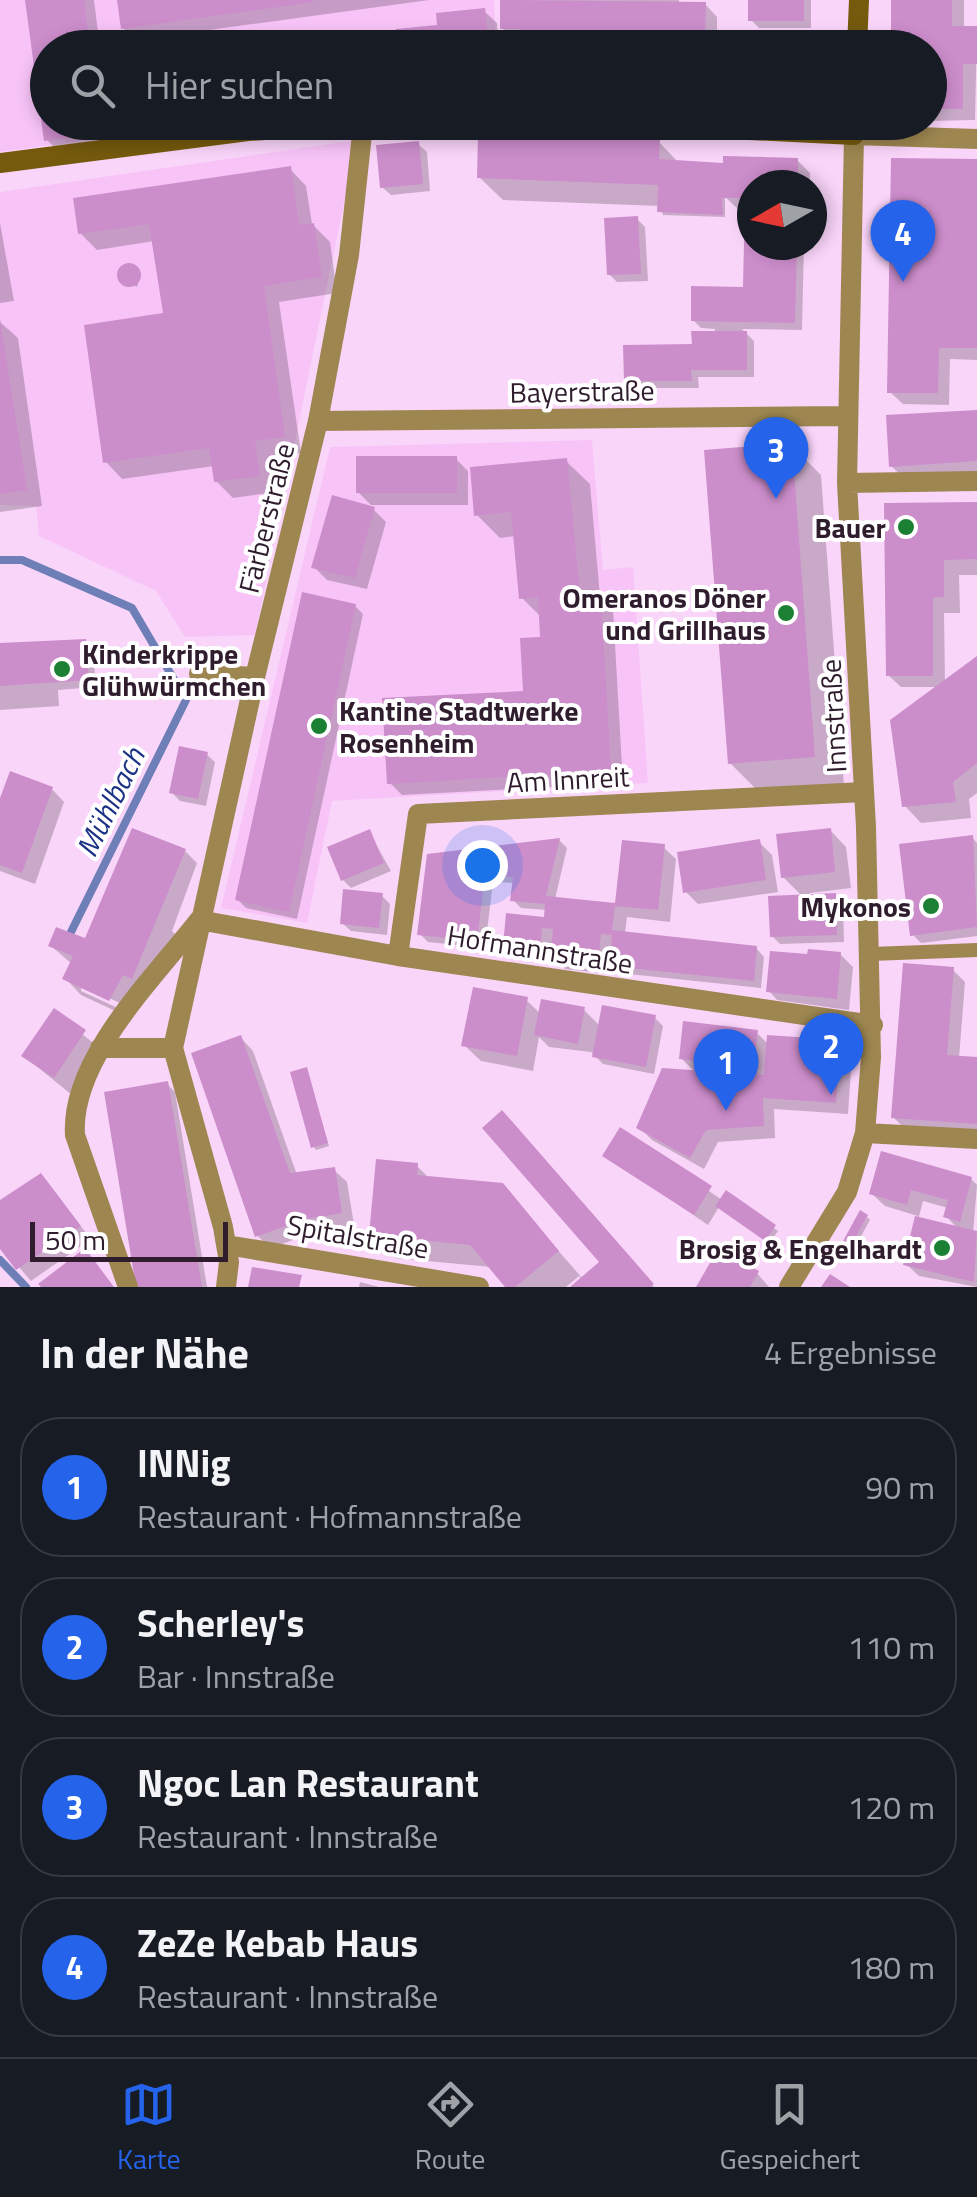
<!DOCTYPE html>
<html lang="de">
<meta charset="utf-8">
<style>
body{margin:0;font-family:"Titillium Web",sans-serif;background:#242831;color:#f1f3f6}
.compass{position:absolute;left:737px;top:170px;width:90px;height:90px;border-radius:50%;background:#171b24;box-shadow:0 5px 15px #0003;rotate:261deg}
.scale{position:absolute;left:30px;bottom:25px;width:198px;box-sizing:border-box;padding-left:10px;border:5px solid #2f1d2e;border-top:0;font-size:28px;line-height:35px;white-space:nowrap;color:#2f1d2e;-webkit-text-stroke:8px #fff;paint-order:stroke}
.you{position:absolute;left:482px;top:865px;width:35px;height:35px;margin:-25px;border:8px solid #fff;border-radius:50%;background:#1a73e8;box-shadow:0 0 0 15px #1a73e833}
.badge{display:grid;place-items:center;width:65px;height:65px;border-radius:50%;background:#2563eb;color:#fff;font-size:32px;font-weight:700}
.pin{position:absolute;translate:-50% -82px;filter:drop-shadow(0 2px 5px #0008)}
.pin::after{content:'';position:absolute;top:52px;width:35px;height:30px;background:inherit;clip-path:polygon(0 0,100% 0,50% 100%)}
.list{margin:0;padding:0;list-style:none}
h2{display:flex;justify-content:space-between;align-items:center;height:130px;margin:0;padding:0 40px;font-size:42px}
h2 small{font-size:32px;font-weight:400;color:#9ea1a6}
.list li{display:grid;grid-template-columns:65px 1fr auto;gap:30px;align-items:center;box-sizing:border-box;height:140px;margin:0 20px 20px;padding:0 20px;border:2px solid #363941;border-radius:40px}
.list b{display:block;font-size:38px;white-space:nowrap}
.list p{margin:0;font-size:32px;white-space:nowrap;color:#9ea1a6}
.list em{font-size:32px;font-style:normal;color:#9ea1a6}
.icon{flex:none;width:55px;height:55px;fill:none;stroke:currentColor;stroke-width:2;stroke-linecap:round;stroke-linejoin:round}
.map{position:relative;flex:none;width:977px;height:1287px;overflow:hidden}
.search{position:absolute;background:#171b24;box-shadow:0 5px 15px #0003;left:30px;right:30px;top:30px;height:110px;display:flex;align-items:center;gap:25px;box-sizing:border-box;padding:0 35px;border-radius:55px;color:#9ea1a6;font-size:38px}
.sheet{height:770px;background:#171b24}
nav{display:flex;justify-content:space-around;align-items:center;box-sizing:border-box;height:140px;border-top:2px solid #363941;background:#171b24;font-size:28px;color:#9ea1a6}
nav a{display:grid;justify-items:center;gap:5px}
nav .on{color:#2563eb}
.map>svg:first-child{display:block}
</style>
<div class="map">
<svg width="977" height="1287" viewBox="0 0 977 1287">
<rect width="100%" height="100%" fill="#fad5fa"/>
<path fill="#f8c4f8" d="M 0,0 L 494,0 L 496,47 L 48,48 L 48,122 L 213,123 L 0,152 Z
M 357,140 L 255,635 L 185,637 L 156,591 L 39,536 L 36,506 L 0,505 L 0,192 Z
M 592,440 L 603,570 L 633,567 L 648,783 L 332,801 L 307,923 L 221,908 L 330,447 Z"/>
<path fill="#0003" fill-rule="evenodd" d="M 27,0 L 94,0 L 100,48 L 48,48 L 48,122 L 239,122 L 59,152 L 46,139 Z
M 119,0 L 429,0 L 136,40 L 123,28 Z
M 502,0 L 679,0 L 679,4 L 705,4 L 717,17 L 717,48 L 629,48 L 629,41 L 599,41 L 599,48 L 522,48 L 502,28 Z
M 750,0 L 811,0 L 811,28 L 759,28 L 751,20 Z
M 894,0 L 964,0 L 964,28 L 977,28 L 975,120 L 930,121 L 930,48 Z
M 484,11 L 497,23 L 499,48 L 352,48 L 400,40 Z
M 659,142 L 679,163 L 722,166 L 797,160 L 810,173 L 810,185 L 752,185 L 752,245 L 804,245 L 802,330 L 742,329 L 754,341 L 754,377 L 698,377 L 699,388 L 634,388 L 626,380 L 715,333 L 715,329 L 701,328 L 693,320 L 746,289 L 747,209 L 738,209 L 725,197 L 725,217 L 663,215 L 660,206 L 503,200 L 479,177 Z
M 418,144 L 427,152 L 430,191 L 391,195 L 382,187 Z
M 977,162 L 977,360 L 950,359 L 949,405 L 903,404 L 890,392 Z
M 290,169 L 306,186 L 312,224 L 330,242 L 337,293 L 279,302 L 301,453 L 270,457 L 275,492 L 233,498 L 216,481 L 214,466 L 122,479 L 106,462 L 165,315 L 154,241 L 97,250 L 80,233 Z
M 637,219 L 645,227 L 648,281 L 617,282 L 609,274 Z
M 0,223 L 14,301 L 0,303 Z
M 126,266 L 141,274 L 137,287 L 121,278 Z
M 0,322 L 18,338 L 42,506 L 0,512 Z
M 977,412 L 977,474 L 904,478 L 891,466 Z
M 791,445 L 821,475 L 844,786 L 760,793 L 730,763 Z
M 455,458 L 468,471 L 468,505 L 371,505 L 358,492 Z
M 566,461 L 590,484 L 600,596 L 613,609 L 623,783 L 402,795 L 389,782 L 526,693 L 542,639 L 541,617 L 522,598 L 516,536 L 500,538 L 477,515 Z
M 887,505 L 977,505 L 977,575 L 959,575 L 960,613 L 944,613 L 945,683 L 977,659 L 977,793 L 969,799 L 971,818 L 921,823 L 905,806 L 939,687 L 901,687 L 888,675 Z
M 373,509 L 386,522 L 367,589 L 327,580 L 314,567 Z
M 355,606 L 363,614 L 297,919 L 246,908 L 237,899 Z
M 85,641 L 93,649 L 96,687 L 58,690 L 59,706 L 0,710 L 0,645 Z
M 206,754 L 215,762 L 206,806 L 180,801 L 172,793 Z
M 52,789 L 64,802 L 35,884 L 0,871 L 0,805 Z
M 830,830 L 846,847 L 851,888 L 810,893 L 810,897 L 835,896 L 843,904 L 844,942 L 780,944 L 772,936 L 803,897 L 783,877 Z
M 369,832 L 391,871 L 351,888 L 343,880 Z
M 972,837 L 977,843 L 977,936 L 921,943 L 913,935 Z
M 559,840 L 567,848 L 555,899 L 617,906 L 663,847 L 676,859 L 670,922 L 627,917 L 625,934 L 756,948 L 764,957 L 761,988 L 619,973 L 611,964 L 610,974 L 565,969 L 548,952 L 548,957 L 514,954 L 505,945 L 546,919 L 547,910 L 521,908 L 513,900 L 514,883 L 493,882 L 485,948 L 428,942 L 420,934 L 430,856 Z
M 759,842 L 772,855 L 778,892 L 698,904 L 686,892 Z
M 185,851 L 197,863 L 172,931 L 176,935 L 126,1016 L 81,995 L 65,978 L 72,964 L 51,946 L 87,941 ZM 81,985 L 122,1004 L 120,1009 L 81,991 Z
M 382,896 L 390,904 L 387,935 L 351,931 L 342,923 Z
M 840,954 L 853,967 L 849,1010 L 777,1000 L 769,991 L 810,957 Z
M 952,969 L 965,982 L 959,1058 L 977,1060 L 977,1139 L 910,1134 L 893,1117 Z
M 526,1000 L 541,1014 L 584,1010 L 600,1026 L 655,1018 L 663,1026 L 654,1074 L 603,1064 L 591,1052 L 549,1047 L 539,1037 L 533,1071 L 481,1061 L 464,1045 Z
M 54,1011 L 108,1055 L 78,1100 L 24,1056 Z
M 757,1033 L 769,1045 L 839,1043 L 852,1055 L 848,1114 L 774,1109 L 775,1138 L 718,1142 L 704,1169 L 652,1140 L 639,1127 L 696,1073 L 681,1058 Z
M 241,1038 L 253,1051 L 297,1175 L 334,1170 L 347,1182 L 354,1225 L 319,1231 L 270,1248 L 257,1235 Z
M 306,1070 L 329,1146 L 316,1150 L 313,1146 Z
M 167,1084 L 175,1092 L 207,1287 L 139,1287 Z
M 502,1114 L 654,1287 L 574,1287 L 582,1280 L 579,1276 L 566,1287 L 508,1287 L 491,1267 L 395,1258 L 372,1234 L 417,1166 L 430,1179 L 501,1185 L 583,1279 L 603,1262 Z
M 621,1130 L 722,1200 L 727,1193 L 778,1231 L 770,1242 L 719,1207 L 708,1225 L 605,1155 Z
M 41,1176 L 91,1239 L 31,1281 L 0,1245 L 0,1203 Z
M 971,1179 L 977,1185 L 973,1233 L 977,1234 L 977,1287 L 919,1276 L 906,1264 L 918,1216 L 885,1206 L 872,1194 ZM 923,1201 L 948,1208 L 946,1216 L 959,1230 L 918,1220 Z
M 867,1217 L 870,1220 L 854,1249 L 849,1246 Z
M 757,1273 L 769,1287 L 699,1287 Z
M 360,1282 L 379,1287 L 359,1287 Z"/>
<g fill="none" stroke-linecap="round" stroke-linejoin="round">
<path stroke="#6e7eb6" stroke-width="8" d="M 0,560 L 22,560 L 132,608 L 186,700 L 71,932
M 0,1260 L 26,1287"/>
</g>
<path fill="#cc8dcb" d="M 25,0 L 84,0 L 90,48 L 48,48 L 48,122 L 158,125 L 44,141 Z
M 117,0 L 313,0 L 314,2 L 121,29 Z
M 500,0 L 706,2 L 705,37 L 678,37 L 678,48 L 626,48 L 627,34 L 576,33 L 576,48 L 521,48 L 521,29 L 500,29 Z
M 748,0 L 804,0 L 804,21 L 748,21 Z
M 891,0 L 952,0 L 952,26 L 977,26 L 977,64 L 963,64 L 963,109 L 930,109 L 930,48 L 891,48 Z
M 485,8 L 489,48 L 349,48 L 349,42 L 397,38 L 396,29 L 437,25 L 436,13 Z
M 478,133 L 660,140 L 659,159 L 723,163 L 723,156 L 798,158 L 798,185 L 752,185 L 752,245 L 797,245 L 795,323 L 691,321 L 691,286 L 743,287 L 745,198 L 722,198 L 723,215 L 657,212 L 658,185 L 477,178 Z
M 419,141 L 423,184 L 380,188 L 376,145 Z
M 891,158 L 977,159 L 977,348 L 939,348 L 938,393 L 887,393 Z
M 291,166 L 299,225 L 314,223 L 322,277 L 264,286 L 285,437 L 255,441 L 260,476 L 214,482 L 209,448 L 103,463 L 84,325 L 163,313 L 149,224 L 78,234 L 73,198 Z
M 638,216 L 641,274 L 607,275 L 604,218 Z
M117 275a12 12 0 1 1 24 0a12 12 0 1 1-24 0Z
M 0,319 L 27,490 L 0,494 Z
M 691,331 L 747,331 L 747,370 L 691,370 L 692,381 L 624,381 L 623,345 L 692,344 Z
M 977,410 L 977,461 L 889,467 L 886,415 Z
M 792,443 L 815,757 L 728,764 L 704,450 Z
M 356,456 L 457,456 L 457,493 L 356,493 Z
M 567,458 L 580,594 L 601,594 L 611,771 L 387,784 L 382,698 L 523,691 L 520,638 L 540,637 L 538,597 L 519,599 L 511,512 L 474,516 L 470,467 Z
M 332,495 L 375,507 L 355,578 L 311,568 Z
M 977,502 L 977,559 L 944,560 L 944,597 L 933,598 L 933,676 L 886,676 L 884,503 Z
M 302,592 L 356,604 L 289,912 L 235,900 Z
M 86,639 L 89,680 L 0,686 L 0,643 Z
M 977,656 L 977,763 L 953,782 L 956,802 L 902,807 L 890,720 Z
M 179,746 L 208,752 L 198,799 L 169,793 Z
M 10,771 L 53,787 L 22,873 L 0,865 L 0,798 Z
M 132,828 L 186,849 L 132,979 L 123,975 L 109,1001 L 62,979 L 73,956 L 48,946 L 56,927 L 85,938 Z
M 831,828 L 835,872 L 781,878 L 776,834 Z
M 370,829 L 384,863 L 341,881 L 327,847 Z
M 973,835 L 977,927 L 910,936 L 899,844 Z
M 560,838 L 546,896 L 615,903 L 622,840 L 665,844 L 658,910 L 615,906 L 612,930 L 757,946 L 754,981 L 609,966 L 612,935 L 601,934 L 598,962 L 550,957 L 553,929 L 542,928 L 540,950 L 503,946 L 506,913 L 544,917 L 545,904 L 510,901 L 513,877 L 485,875 L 477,941 L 417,935 L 427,854 Z
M 760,839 L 766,880 L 683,893 L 677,852 Z
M 343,889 L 383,893 L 379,928 L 340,924 Z
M 836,893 L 837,935 L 770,937 L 768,896 Z
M 808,949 L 841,952 L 837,999 L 766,992 L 770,951 L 807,954 Z
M 903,963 L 954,967 L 947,1055 L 977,1057 L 977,1124 L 891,1118 Z
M 473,987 L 528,997 L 517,1056 L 461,1046 Z
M 541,999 L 585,1007 L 578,1044 L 534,1035 Z
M 602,1005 L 656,1015 L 646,1067 L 592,1057 Z
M 54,1008 L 86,1030 L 54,1078 L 21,1056 Z
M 683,1021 L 758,1030 L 753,1068 L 679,1059 Z
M 241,1035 L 290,1173 L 335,1167 L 342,1213 L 306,1219 L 255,1237 L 191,1053 Z
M 767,1035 L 840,1040 L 836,1103 L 763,1098 L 764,1126 L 706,1130 L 690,1158 L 636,1128 L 662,1068 L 764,1075 Z
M 307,1067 L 328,1143 L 311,1148 L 290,1072 Z
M 168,1081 L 202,1287 L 136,1287 L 104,1092 Z
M 502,1110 L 654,1284 L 650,1287 L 570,1287 L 599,1262 L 482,1128 Z
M 620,1127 L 712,1186 L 694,1215 L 602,1156 Z
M 881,1151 L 972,1177 L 960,1222 L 943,1217 L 948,1200 L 911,1190 L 907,1205 L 869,1194 Z
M 376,1159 L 418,1163 L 417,1175 L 503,1183 L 559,1251 L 515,1287 L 505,1287 L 470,1245 L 369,1235 Z
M 41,1173 L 81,1226 L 16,1270 L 0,1249 L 0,1200 Z
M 726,1190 L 776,1225 L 765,1241 L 715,1206 Z
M 860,1210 L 868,1215 L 850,1247 L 842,1243 Z
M 915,1216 L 977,1231 L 974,1282 L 903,1265 Z
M 85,1248 L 114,1287 L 41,1287 L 38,1284 Z
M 718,1249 L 759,1271 L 750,1287 L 696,1287 Z
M 252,1267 L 302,1275 L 299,1287 L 248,1287 Z
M 830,1274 L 850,1287 L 821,1287 Z"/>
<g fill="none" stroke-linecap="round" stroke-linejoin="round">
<path stroke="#9d8650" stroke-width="14" d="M 871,954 L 977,950"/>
<path stroke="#9d8650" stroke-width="20" d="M 318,421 L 846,416
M 847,483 L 977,481
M 199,674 L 255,677
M 398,956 L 418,814 L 864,792
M 100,1048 L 173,1048
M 865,1133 L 977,1139
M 227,1245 L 479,1287
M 128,1287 L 75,1135 C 70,1059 155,977 199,920 L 398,956 L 873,1025
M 226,1287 L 229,1262 L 223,1227 L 173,1048 L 255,677 L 318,421 L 349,255 L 363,125
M 789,1287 L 847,1192 L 865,1133 L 871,1057 L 866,827 L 847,483 L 854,135 L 977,139"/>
<path stroke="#755a0d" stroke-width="20" d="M 857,48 L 859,0
M 586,122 L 854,135 L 854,122
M 0,163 L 248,131 L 395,122"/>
</g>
<g fill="#1b8033" stroke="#fff" stroke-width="4">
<circle cx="906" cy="527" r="10"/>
<circle cx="786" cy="613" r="10"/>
<circle cx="62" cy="669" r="10"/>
<circle cx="319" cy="726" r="10"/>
<circle cx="931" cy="906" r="10"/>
<circle cx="942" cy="1248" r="10"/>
</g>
<g text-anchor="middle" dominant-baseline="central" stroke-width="8" stroke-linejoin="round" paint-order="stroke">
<g font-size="28" fill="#2f1d2e" stroke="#fff">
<text transform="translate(582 391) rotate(-1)">Bayerstraße</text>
<text transform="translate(266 518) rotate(-76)">Färberstraße</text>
<text transform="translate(833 716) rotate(-93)">Innstraße</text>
<text transform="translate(568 779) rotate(-3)">Am Innreit</text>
<text transform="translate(540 949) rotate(9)">Hofmannstraße</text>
<text transform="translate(358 1236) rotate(10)">Spitalstraße</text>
</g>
<g font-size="28" font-weight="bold" fill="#2f1d2e" stroke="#fff" text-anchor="end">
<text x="886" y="527">Bauer</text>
<text x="766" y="597">Omeranos Döner<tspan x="766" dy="32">und Grillhaus</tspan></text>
<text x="82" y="653" text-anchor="start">Kinderkrippe<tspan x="82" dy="32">Glühwürmchen</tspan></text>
<text x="339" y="710" text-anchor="start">Kantine Stadtwerke<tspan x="339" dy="32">Rosenheim</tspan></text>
<text x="911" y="906">Mykonos</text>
<text x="922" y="1248">Brosig &amp; Engelhardt</text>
</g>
<g font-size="30" font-style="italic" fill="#1b3285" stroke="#fff">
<text transform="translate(110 802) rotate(-64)">Mühlbach</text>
</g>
</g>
</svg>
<svg class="compass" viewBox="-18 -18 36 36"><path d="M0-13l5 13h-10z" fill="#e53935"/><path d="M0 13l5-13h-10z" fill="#9ea1a6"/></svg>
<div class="scale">50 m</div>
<div class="you"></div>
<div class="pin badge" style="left:726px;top:1111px">1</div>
<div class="pin badge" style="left:831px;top:1095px">2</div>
<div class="pin badge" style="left:776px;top:499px">3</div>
<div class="pin badge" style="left:903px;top:282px">4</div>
<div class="search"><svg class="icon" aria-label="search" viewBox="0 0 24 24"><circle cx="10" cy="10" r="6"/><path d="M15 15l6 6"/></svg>Hier suchen</div>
</div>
<section class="sheet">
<h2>In der Nähe<small>4 Ergebnisse</small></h2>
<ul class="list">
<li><span class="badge">1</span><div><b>INNig</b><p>Restaurant · Hofmannstraße</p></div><em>90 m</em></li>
<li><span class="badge">2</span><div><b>Scherley's</b><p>Bar · Innstraße</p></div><em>110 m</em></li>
<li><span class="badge">3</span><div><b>Ngoc Lan Restaurant</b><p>Restaurant · Innstraße</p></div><em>120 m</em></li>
<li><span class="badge">4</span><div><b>ZeZe Kebab Haus</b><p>Restaurant · Innstraße</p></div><em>180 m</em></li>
</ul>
</section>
<nav>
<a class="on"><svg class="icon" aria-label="map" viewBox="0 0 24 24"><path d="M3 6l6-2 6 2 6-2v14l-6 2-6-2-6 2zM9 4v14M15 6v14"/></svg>Karte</a>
<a><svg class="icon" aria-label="directions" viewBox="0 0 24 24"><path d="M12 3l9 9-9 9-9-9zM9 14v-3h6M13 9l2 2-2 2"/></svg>Route</a>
<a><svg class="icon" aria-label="saved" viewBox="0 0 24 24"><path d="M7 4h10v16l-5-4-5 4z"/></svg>Gespeichert</a>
</nav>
